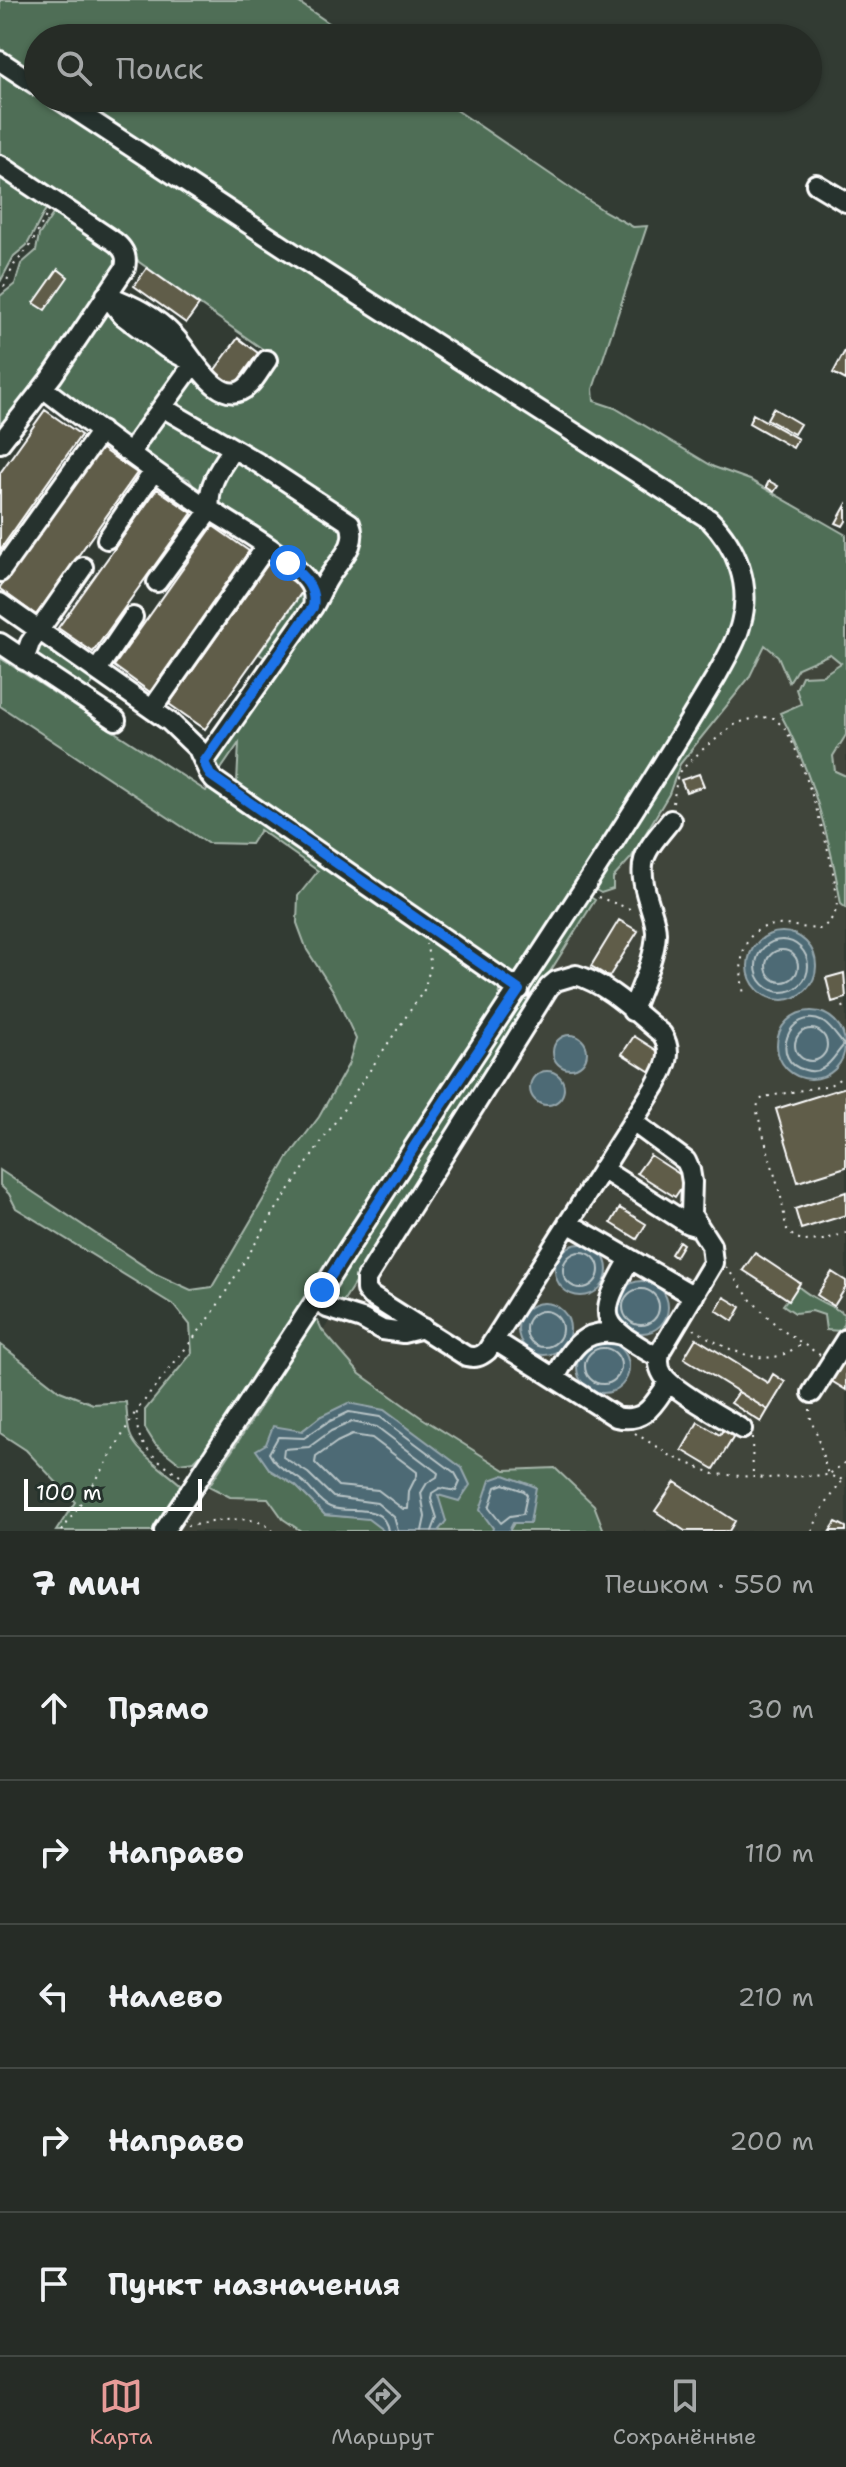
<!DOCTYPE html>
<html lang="ru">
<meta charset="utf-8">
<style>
body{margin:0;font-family:"Shantell Sans",sans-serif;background:#2e342e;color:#f1f3f6}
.scale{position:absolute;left:24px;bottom:20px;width:178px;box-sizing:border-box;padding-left:8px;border:4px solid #fff;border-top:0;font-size:22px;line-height:28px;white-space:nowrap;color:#fff;-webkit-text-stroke:6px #26332d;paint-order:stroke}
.stop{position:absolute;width:24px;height:24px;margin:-18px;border:6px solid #1a73e8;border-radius:50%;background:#fff}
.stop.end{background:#1a73e8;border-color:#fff;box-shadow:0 2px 8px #0008}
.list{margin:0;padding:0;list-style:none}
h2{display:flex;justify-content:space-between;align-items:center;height:104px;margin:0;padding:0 32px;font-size:34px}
h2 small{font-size:26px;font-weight:400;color:#a4a7a7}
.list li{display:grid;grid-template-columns:52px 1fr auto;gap:24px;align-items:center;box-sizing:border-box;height:144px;padding:0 32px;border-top:2px solid #424843}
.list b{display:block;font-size:30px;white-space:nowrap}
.list em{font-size:26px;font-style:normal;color:#a4a7a7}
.icon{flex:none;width:44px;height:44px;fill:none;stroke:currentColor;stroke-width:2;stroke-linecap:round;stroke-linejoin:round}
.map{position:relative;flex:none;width:846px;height:1531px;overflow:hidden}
.search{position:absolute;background:#262c26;box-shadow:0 2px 6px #0004;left:24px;right:24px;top:24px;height:88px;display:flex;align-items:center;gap:20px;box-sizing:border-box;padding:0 28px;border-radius:44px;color:#a4a7a7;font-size:30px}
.sheet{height:824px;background:#262c26}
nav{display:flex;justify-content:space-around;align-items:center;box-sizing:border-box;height:112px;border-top:2px solid #424843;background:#262c26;font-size:22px;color:#a4a7a7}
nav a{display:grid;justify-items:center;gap:4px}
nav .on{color:#e69b98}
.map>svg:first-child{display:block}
</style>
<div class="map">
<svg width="846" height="1531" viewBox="0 0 846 1531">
<rect width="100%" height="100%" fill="#323b33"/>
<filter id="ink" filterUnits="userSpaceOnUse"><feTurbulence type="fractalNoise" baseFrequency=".0125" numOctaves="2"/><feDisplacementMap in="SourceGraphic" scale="16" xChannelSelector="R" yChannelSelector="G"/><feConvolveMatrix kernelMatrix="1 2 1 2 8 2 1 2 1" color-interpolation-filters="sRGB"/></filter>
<g filter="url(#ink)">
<path fill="#40453a" d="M 800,583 L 846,609 L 846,1531 L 134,1531 L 153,1500 L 185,1517 L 229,1465 L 325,1328 L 595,902 L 722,690 Z"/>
<path fill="#4f6e57" stroke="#a7b6ab" stroke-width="2" d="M 0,0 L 295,0 L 351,38 L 38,38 L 38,77 L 0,52 Z
M 0,71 L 38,98 L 450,362 L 707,524 C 713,532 721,541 726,551 C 740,579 735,611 731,641 L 526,966 L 515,975 L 502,972 L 246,796 L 237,783 L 239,743 L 217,775 L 210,764 L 356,530 L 168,406 L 192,371 L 228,400 L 251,398 L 278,360 L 139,262 L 129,247 L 0,160 Z
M 70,98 L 439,98 L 604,211 L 633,227 L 647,226 L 593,389 L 594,401 L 615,408 L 714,467 L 750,480 L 846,535 L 846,735 L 833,756 L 835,771 L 846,776 L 846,908 L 841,904 C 830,837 812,772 780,713 L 801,704 L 796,689 L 802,676 L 823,675 L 841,663 L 830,654 L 798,668 L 789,682 L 778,656 L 765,645 L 749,678 L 680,764 L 669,794 L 631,858 L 613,878 L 613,889 L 601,893 L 592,888 L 743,641 L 732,535 L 357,285 Z
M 0,170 L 47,207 L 27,245 L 14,256 L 0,282 Z
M 63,213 L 121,259 L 102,293 L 0,433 L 0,296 L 15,284 L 21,264 L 36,251 L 39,235 L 53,214 Z
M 106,309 L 124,331 L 135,330 L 186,364 L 130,446 L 64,396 L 59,389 L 57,379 Z
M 164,416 L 223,448 L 205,495 L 198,493 L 189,479 L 166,470 L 143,453 L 142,444 Z
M 244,459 L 336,518 L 348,537 L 322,574 L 314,576 L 253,530 L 245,519 L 229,509 L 219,510 L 214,496 L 234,460 Z
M 305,589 L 310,601 L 272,656 L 264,657 L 259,654 Z
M 45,643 L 95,679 L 86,693 L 33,655 L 35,646 Z
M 0,658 L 206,791 L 211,787 L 490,977 L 500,990 L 498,1008 L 209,1446 L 194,1461 L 179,1463 L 155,1444 L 145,1428 L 145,1410 L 192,1353 L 190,1325 L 175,1306 L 16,1208 L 9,1194 L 0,1185 L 0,1170 L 156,1274 L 191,1290 L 212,1287 L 287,1159 L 319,1117 L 348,1065 L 356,1039 L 334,992 L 307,950 L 297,923 L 298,896 L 318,871 L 260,830 L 251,844 L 207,843 L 0,706 Z
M 587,895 L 595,900 L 339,1308 L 331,1304 L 330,1291 Z
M 798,1286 C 810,1298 830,1305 845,1314 L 842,1331 L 826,1330 L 824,1315 L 812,1311 L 795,1313 L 783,1305 Z
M 307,1321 L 318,1321 L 322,1330 L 360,1374 L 422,1418 L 505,1470 L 555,1468 L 594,1505 L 604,1531 L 509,1531 L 536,1487 L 492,1531 L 438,1531 L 446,1521 L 321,1416 L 302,1431 L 257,1450 L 270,1470 L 296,1486 L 325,1515 L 369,1518 L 384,1531 L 301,1531 L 283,1519 L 268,1498 L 230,1497 L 209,1486 L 265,1400 L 292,1345 Z
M 0,1344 L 60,1391 L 93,1404 L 126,1402 C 127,1412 127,1425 130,1434 C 136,1453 165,1470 180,1484 L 174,1501 L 154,1531 L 56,1531 L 75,1502 L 26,1450 L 0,1433 Z"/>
<path fill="#4e6b74" stroke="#95a6ac" stroke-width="2" d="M748 966a34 34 0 1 1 68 0a34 34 0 1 1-68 0Z
M777 1045a34 34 0 1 1 68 0a34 34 0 1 1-68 0Z
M553 1052a17 17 0 1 1 34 0a17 17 0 1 1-34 0Z
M530 1088a17 17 0 1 1 34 0a17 17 0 1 1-34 0Z
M555 1270a26 26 0 1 1 52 0a26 26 0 1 1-52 0Z
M616 1307a26 26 0 1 1 52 0a26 26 0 1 1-52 0Z
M518 1329a26 26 0 1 1 52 0a26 26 0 1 1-52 0Z
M577 1367a26 26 0 1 1 52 0a26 26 0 1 1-52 0Z
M 348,1403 L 384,1410 L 462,1468 L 470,1485 L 459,1501 L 438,1495 L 446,1521 L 438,1531 L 384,1531 L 368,1519 L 325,1515 L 296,1486 L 270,1470 L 256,1450 L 266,1444 L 273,1426 L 302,1431 L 321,1416 Z
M 504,1475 L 536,1487 L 530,1523 L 513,1523 L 509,1531 L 492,1531 L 493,1528 L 480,1510 L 490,1480 Z"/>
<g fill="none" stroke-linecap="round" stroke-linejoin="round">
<path stroke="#b8c4c7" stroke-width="2" d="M756 966a26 26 0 1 1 52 0a26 26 0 1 1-52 0Z
M766 966a16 16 0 1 1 32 0a16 16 0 1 1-32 0Z
M795 1045a16 16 0 1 1 32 0a16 16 0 1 1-32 0Z
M 846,1041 L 844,1045 C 838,1038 831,1027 823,1022 C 789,1005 768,1062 805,1070 C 811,1072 818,1071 823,1068 C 832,1063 837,1052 844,1045 L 846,1048
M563 1270a18 18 0 1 1 36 0a18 18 0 1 1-36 0Z
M623 1307a18 18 0 1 1 36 0a18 18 0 1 1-36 0Z
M526 1329a18 18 0 1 1 36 0a18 18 0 1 1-36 0Z
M585 1366a18 18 0 1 1 36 0a18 18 0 1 1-36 0Z
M 352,1435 L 372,1438 L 417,1472 L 417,1475 L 409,1491 L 408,1509 L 403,1509 L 378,1490 L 338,1486 L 315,1463 L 316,1457 L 337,1442 Z
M 504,1484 L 524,1491 L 527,1495 L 523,1514 L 510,1516 L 501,1523 L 489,1508 L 496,1487 Z
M 388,1531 C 384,1501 348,1515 330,1507 C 319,1503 311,1488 302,1481 C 290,1471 276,1468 269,1453 L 278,1437 L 304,1438 L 326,1423 L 349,1412 L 380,1417 L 455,1473 L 460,1482 L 456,1491 L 440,1488 L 432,1493 L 431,1499 L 437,1518 L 432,1531
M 398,1531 L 394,1517 L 377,1503 L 333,1497 L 308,1473 L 283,1457 L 284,1449 L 309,1447 L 331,1431 L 352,1422 L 377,1427 L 438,1473 L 437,1477 L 427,1483 L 421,1493 L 425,1517 L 422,1531"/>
</g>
<path fill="#615d4a" stroke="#fff" stroke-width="2" d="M 147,268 L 199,305 L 186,323 L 134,286 Z
M 58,269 L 68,277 L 45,310 L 34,303 Z
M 238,338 L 258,353 L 234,386 L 214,371 Z
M 846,349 L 846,380 L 833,373 Z
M 773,408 L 800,424 L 794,434 L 767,419 Z
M 45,410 L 81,435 L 0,550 L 0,473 Z
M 753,414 L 798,439 L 793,448 L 749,423 Z
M 99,447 L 137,473 L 36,615 L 0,589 L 0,587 Z
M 769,481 L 778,486 L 774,492 L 766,487 Z
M 157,489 L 192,513 L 93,652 L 58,628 Z
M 846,505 L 846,521 L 843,526 L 836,523 Z
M 213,526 L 249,551 L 150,692 L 114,666 Z
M 268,564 L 304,589 L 205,729 L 169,704 Z
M 699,774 L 704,786 L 686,792 L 681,780 Z
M 619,920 L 638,931 L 609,977 L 591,966 Z
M 844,973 L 846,998 L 832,1002 L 826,978 Z
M 634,1036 L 664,1055 L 652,1073 L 622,1054 Z
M 846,1087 L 846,1167 L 798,1182 L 776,1109 Z
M 650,1155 L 687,1179 L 675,1197 L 637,1173 Z
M 846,1192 L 846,1215 L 801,1229 L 795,1209 Z
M 620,1208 L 646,1224 L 637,1239 L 611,1223 Z
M 679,1241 L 683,1244 L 675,1257 L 671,1254 Z
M 755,1253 L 800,1283 L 789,1300 L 743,1270 Z
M 832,1272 L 846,1281 L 846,1287 L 834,1306 L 817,1295 Z
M 724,1297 L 741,1307 L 733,1321 L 716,1310 Z
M 696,1338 L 768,1383 L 773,1374 L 785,1382 L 768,1410 L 684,1358 Z
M 846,1351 L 846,1390 L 828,1379 Z
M 739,1392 L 768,1410 L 761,1422 L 731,1403 Z
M 698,1422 L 720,1435 L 725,1426 L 736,1433 L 714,1469 L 682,1450 Z
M 675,1482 L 735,1521 L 729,1531 L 685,1531 L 655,1511 Z
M 836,1522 L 846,1527 L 846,1531 L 830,1531 Z"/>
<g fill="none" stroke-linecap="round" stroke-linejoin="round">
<defs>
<path id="minor" d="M 0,61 L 38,86
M 57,98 L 304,260 L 709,519 C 736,546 752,584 741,623 C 737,641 726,658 717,675 C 592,884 452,1084 322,1290 L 322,1300 L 327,1308 L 362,1319 L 382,1330 L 403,1333 L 423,1328
M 0,165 L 115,242 C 124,249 128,256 125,268 L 53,375 L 0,443
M 816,184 L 846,202
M 43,388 C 95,428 147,467 201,504 C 230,523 285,553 306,579 C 313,587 315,596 313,607 L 204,762
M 162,407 L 260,464 L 350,523 C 359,545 340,559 329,577 C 323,586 319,597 313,607
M 132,454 L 139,439 L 194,363 L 166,348 L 122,315 L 106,295 C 133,305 155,316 175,337 C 190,352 220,414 249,385 C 256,378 261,368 267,360
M 107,539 L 154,471
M 0,572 L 101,431
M 157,582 L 210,510 C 207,485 219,469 233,449
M 0,603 L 170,722 L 198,749 L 210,775 L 214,780 L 519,990
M 0,643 L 116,720
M 24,660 L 30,643 L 83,567
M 97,670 L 133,617
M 152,709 L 266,547
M 576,975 C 608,984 637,1014 662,1034 C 674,1053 666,1067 656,1085 L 487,1351 C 480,1357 475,1358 466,1356 L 371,1296 L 366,1290 L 366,1279 L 549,987 L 556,981 Z
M 632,1011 C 641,986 655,959 656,933 C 656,923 652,913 649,903 C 635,860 644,853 671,820
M 633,1122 L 686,1161 L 690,1170 L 692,1182 L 691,1214 L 711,1245 L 713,1263 L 661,1350 C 658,1358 658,1367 663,1375 C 672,1390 724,1418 742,1429
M 602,1169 L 688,1224 L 698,1227
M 568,1223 L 694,1296
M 630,1259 C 595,1320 599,1323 659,1358
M 494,1340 L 616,1417 C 646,1424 654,1403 669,1382
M 555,1378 C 570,1349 585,1325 622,1335
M 812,1393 L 846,1339
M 164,1531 L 322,1290"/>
</defs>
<use href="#minor" stroke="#fff" stroke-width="24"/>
<path stroke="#fff" stroke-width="2" stroke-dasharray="2 6" stroke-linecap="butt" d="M 4,287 L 14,265 L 31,245 L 46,216
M 673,803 L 678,773 L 702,750 L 737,723 L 759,717 L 774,718 C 778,722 784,727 787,732 C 802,756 843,884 836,910 C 833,919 828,923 821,929 C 806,929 791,924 776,925 C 739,927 738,966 744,994
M 598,897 L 633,910
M 843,1006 L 846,1013
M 846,1075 L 830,1085 L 764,1097 L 758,1102 L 757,1112 L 782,1201 L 786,1228 L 794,1237 L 805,1241 L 823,1240 L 846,1233
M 726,1267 L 751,1300 L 779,1328 L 820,1355
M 694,1329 C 718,1344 749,1363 779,1356 C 786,1354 795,1348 802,1344
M 810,1409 L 811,1421 L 817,1434 L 828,1475 L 846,1462
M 635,1433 L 671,1456 L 714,1474 L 767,1478 L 828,1475 L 846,1481
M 752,1438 L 753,1476
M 180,1476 C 153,1455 134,1448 137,1410 L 211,1316 L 277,1208 L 424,990 L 431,965 L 426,944
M 187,1526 C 212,1523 254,1510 273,1531
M 62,1531 L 102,1471 L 136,1411
M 812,1531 L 821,1511 L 842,1481"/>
<use href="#minor" stroke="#26332d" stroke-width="18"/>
</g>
</g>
<g fill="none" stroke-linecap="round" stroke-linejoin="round" filter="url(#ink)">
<path stroke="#1a73e8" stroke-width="10" d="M 288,563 C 302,575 317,587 313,607 L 204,762 L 210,775 L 519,990 L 423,1133 L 322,1290"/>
</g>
</svg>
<div class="scale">100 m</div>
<div class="stop" style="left:288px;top:563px"></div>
<div class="stop end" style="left:322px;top:1290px"></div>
<div class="search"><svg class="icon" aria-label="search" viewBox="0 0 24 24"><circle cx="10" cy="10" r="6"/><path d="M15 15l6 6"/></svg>Поиск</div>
</div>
<section class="sheet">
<h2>7 мин<small>Пешком · 550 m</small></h2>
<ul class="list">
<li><svg class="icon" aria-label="ahead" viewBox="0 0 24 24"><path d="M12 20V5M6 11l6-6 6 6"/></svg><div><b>Прямо</b></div><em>30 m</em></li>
<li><svg class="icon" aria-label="right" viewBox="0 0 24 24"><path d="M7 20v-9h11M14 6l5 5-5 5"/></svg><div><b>Направо</b></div><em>110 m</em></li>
<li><svg class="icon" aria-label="left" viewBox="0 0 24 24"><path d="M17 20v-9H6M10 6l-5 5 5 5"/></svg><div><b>Налево</b></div><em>210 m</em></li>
<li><svg class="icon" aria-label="right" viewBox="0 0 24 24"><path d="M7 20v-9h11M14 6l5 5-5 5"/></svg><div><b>Направо</b></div><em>200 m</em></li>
<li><svg class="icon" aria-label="arrive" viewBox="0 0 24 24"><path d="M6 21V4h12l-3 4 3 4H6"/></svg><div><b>Пункт назначения</b></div></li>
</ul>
</section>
<nav>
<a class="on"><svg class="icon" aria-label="map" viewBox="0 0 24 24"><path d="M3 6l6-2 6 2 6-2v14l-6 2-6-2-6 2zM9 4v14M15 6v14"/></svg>Карта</a>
<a><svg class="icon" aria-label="directions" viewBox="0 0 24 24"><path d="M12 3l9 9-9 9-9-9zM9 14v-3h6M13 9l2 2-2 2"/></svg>Маршрут</a>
<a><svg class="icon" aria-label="saved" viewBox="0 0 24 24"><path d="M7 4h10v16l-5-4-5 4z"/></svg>Сохранённые</a>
</nav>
